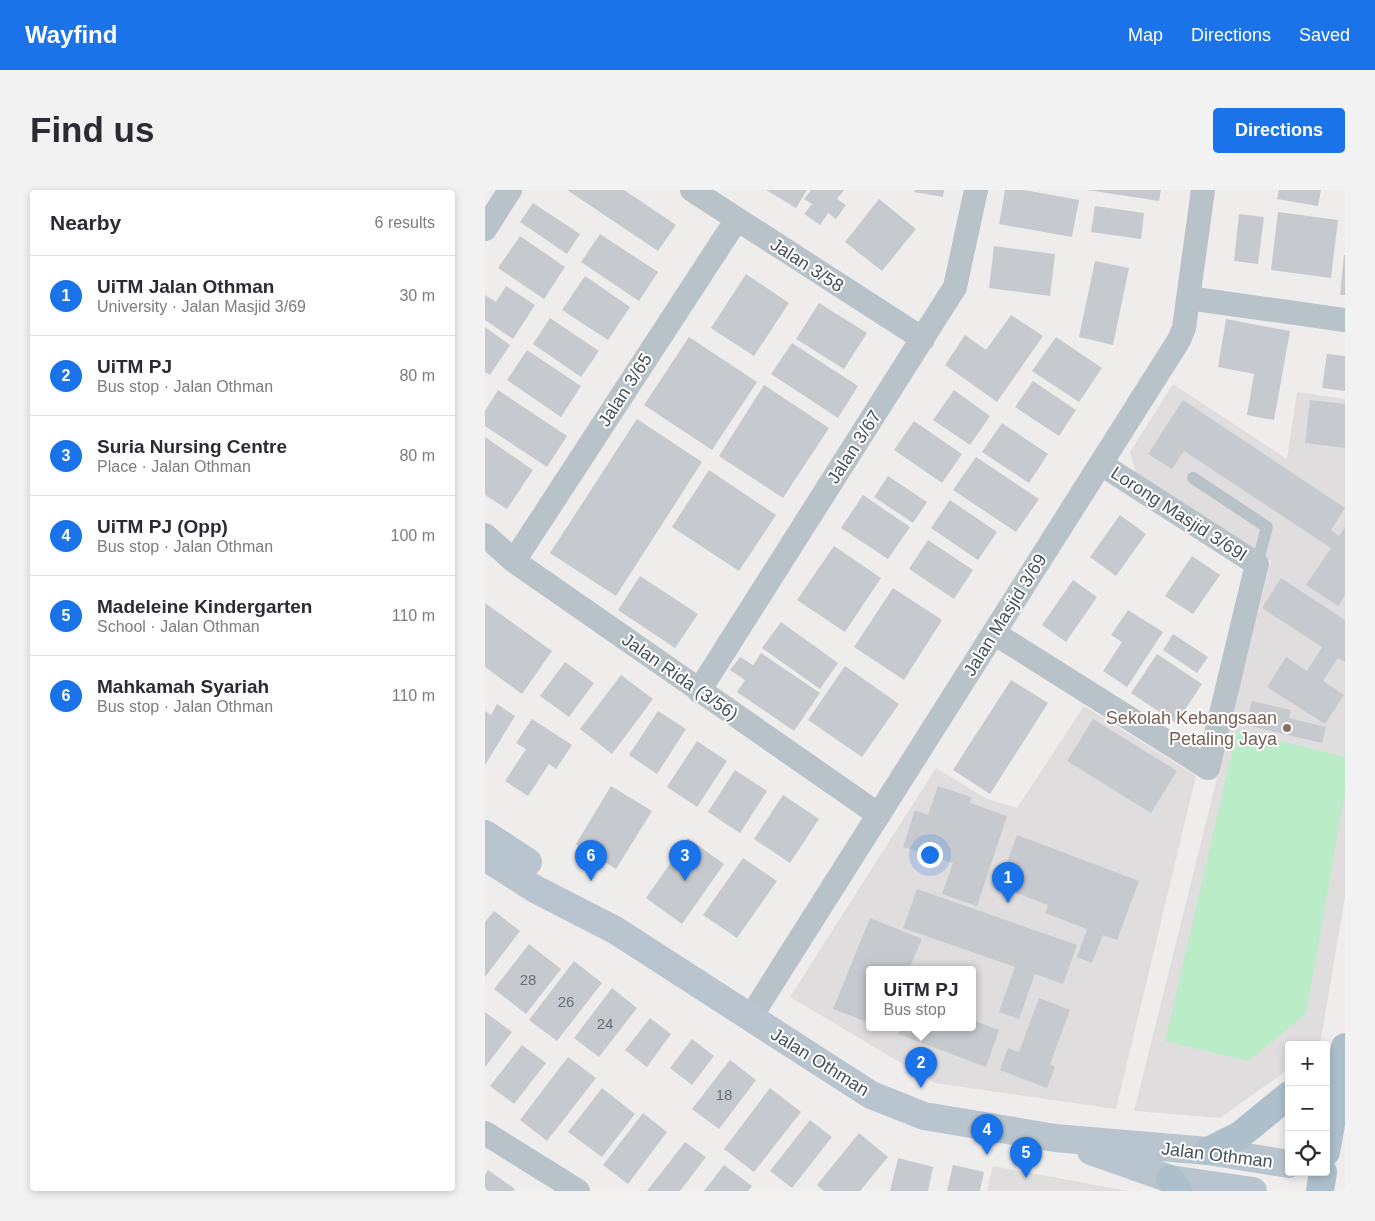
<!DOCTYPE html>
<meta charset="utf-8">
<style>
body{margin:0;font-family:Arial,sans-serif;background:#f2f2f3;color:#2b2b33}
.controls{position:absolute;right:15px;bottom:15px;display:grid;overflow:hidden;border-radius:5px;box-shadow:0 2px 8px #0003}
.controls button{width:45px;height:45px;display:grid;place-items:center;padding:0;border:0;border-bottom:1px solid #e1e1e2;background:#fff;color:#2b2b33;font:25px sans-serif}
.you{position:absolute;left:444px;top:664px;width:18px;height:18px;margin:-12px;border:4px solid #fff;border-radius:50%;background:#1a73e8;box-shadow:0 0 0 8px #1a73e833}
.badge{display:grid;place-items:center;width:32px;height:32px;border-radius:50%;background:#1a73e8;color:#fff;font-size:16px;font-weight:700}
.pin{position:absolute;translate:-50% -41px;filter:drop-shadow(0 1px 2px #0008)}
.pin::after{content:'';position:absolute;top:26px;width:18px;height:15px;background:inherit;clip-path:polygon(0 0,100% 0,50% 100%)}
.popup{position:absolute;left:381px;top:776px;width:110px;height:65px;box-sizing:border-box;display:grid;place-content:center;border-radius:5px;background:#fff;filter:drop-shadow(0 1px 4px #0005);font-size:16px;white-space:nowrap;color:#7c7c81}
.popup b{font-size:19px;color:#2b2b33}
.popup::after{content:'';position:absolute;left:50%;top:100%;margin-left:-10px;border:10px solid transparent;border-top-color:#fff}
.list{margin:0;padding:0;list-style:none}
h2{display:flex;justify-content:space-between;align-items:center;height:65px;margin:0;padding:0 20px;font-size:21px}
h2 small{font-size:16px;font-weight:400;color:#7c7c81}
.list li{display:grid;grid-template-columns:32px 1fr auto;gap:15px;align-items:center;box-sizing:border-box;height:80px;padding:0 20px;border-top:1px solid #e1e1e2}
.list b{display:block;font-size:19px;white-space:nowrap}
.list p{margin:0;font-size:16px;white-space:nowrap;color:#7c7c81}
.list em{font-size:16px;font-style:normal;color:#7c7c81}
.icon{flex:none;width:28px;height:28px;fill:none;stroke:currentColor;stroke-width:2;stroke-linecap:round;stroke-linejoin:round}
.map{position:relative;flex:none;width:860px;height:1001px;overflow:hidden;border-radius:5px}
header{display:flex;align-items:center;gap:30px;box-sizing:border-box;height:70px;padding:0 25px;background:#1a73e8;color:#fff}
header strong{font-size:24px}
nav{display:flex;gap:28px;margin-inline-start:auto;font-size:18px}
.intro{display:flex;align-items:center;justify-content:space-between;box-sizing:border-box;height:120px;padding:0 30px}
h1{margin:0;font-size:35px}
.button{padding:12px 22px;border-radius:5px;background:#1a73e8;color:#fff;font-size:18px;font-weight:700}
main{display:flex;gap:30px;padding:0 30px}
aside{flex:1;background:#fff;border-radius:5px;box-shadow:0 2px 8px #0003}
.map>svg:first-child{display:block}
</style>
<header>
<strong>Wayfind</strong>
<nav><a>Map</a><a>Directions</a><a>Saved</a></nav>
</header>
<div class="intro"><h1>Find us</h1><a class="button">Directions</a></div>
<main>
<aside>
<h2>Nearby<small>6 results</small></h2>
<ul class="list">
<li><span class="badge">1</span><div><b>UiTM Jalan Othman</b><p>University · Jalan Masjid 3/69</p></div><em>30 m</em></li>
<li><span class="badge">2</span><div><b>UiTM PJ</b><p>Bus stop · Jalan Othman</p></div><em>80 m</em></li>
<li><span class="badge">3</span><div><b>Suria Nursing Centre</b><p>Place · Jalan Othman</p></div><em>80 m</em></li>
<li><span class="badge">4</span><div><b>UiTM PJ (Opp)</b><p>Bus stop · Jalan Othman</p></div><em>100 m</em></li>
<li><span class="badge">5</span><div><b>Madeleine Kindergarten</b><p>School · Jalan Othman</p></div><em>110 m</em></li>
<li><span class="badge">6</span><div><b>Mahkamah Syariah</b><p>Bus stop · Jalan Othman</p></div><em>110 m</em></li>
</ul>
</aside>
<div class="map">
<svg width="860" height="1001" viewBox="0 0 860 1001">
<rect width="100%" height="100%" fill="#efecec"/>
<path fill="#e0ddde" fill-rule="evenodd" d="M 688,194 L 802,269 L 812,202 L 860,209 L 860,706 L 835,855 L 804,855 L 804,879 L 735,928 L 649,921 L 786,371 L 651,283 L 645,262 Z
M 599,516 L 711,586 L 631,919 L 450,893 L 305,807 L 451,578 L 502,609 L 532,618 ZM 385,779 L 487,779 L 487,837 L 385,837 Z
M 508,975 L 508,976 L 643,1001 L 502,1001 Z"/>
<path fill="#bbecc8" d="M 752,540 L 860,567 L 860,603 L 821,824 L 763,871 L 680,851 Z"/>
<path fill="#c6cacf" d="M 82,0 L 139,0 L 191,35 L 173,61 Z
M 281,0 L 322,0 L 311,18 Z
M 326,0 L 359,0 L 352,9 L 361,15 L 351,29 L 343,23 L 335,35 L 319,24 L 327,14 L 319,9 Z
M 430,0 L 459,0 L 458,7 L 429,2 Z
M 520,0 L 539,0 L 594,10 L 587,47 L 514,34 Z
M 603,0 L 676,0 L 674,11 Z
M 794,0 L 836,0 L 833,16 L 792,9 Z
M 394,9 L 431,39 L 397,81 L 360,52 Z
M 48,13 L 95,44 L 82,64 L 35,32 Z
M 610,16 L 659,23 L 656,49 L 606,42 Z
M 793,22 L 853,30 L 846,88 L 786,80 Z
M 754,24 L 779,27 L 773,74 L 749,71 Z
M 115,44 L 173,82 L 154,111 L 96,72 Z
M 35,46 L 80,77 L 59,109 L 13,78 Z
M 509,56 L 570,64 L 565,106 L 504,98 Z
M 859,65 L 860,65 L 860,105 L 855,105 Z
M 610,71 L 644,78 L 628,155 L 594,147 Z
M 261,84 L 304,113 L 269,166 L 226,138 Z
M 100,86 L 145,117 L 123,150 L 77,120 Z
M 21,96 L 50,115 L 28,149 L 0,130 L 0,105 L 11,112 Z
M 334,113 L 382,143 L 359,179 L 311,149 Z
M 526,125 L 558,146 L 512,212 L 460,175 L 480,145 L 501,160 Z
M 65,128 L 114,161 L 96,187 L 48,154 Z
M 741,129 L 805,141 L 789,230 L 762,225 L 769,184 L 733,177 Z
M 0,137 L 25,155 L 5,185 L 0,182 Z
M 204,147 L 272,192 L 227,260 L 159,215 Z
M 571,147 L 617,178 L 594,212 L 547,181 Z
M 307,153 L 373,196 L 353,228 L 286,184 Z
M 42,160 L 96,196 L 76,227 L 22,190 Z
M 842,164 L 860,166 L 860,201 L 837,198 Z
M 548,191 L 591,220 L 574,246 L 530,217 Z
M 279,195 L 344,238 L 298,308 L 234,266 Z
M 13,200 L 82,246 L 62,277 L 0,236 L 0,221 Z
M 469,200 L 505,226 L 485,255 L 448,230 Z
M 698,210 L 860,318 L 846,340 L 854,346 L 860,337 L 860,405 L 853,416 L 821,395 L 846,358 L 699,261 L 687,279 L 663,264 Z
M 825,210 L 860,214 L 860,258 L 820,253 Z
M 152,229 L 217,272 L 131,406 L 65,363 Z
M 429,231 L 477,264 L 457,293 L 409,260 Z
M 517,233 L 563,264 L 544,293 L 497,262 Z
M 0,247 L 48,280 L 22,319 L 0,305 Z
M 491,267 L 554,309 L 531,342 L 468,300 Z
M 224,280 L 291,325 L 254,381 L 187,337 Z
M 403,286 L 442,312 L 428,333 L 389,307 Z
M 378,305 L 425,337 L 403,369 L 356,338 Z
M 465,310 L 512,342 L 493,370 L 446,338 Z
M 635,325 L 661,344 L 631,386 L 605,367 Z
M 443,350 L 488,380 L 469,409 L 424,379 Z
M 349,356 L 396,388 L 360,442 L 312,410 Z
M 707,366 L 735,385 L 708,424 L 680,406 Z
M 155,386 L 213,424 L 190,458 L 133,420 Z
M 796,388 L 860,430 L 860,472 L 853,468 L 838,491 L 859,505 L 840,534 L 782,497 L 801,467 L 822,481 L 837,457 L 777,418 Z
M 588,390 L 612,407 L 581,452 L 557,435 Z
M 408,398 L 457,430 L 419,490 L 369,457 Z
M 0,413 L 67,461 L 37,504 L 0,477 Z
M 643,420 L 678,442 L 642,497 L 618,481 L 637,452 L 626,445 Z
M 296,432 L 353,473 L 335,499 L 277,458 Z
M 688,444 L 723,467 L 712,483 L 678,460 Z
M 276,463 L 335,503 L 309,541 L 252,502 L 260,490 L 245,480 L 255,467 L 268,475 Z
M 672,464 L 717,494 L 691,533 L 646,503 Z
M 80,472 L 109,493 L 84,527 L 55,506 Z
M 360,476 L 414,514 L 377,567 L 323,530 Z
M 136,485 L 168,509 L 127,564 L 95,539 Z
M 526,490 L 563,513 L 505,604 L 468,580 Z
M 767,511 L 806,520 L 804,528 L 841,537 L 837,553 L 761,535 Z
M 12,514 L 30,526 L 0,575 L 0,521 L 6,525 Z
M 173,521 L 201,539 L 172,584 L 144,565 Z
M 47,529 L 87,555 L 71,579 L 64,574 L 43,606 L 20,591 L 41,559 L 31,553 Z
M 608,529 L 692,581 L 666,623 L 582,571 Z
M 212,551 L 242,571 L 212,617 L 182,597 Z
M 250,580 L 282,601 L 255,643 L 223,622 Z
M 126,596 L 167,621 L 131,679 L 91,654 Z
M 453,596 L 486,607 L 485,613 L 522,626 L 492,716 L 457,704 L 468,673 L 418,657 L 430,620 L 443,625 Z
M 298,605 L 334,629 L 305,673 L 269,649 Z
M 532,645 L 654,691 L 632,750 L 618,745 L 607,773 L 592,767 L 602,739 L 560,723 L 563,715 L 513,696 Z
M 203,648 L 239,674 L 197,734 L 161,708 Z
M 258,668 L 292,691 L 252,748 L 218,725 Z
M 432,699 L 592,755 L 578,794 L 550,784 L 534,829 L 514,822 L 530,777 L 418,738 Z
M 9,721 L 35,741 L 0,787 L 0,732 Z
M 385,728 L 437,749 L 424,779 L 385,779 L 385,833 L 348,819 Z
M 44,754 L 76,779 L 41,824 L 9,799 Z
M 89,771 L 117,793 L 72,851 L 44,830 Z
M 127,798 L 152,818 L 114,867 L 89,848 Z
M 554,808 L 585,820 L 565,874 L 570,877 L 562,898 L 515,880 L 523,858 L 534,862 Z
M 0,822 L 27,842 L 0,877 Z
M 165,828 L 186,844 L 162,877 L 140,860 Z
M 487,830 L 514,840 L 501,877 L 413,844 L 416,837 L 487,837 Z
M 207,849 L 229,866 L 207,895 L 185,878 Z
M 37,855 L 61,873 L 29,914 L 5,896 Z
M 83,867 L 111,888 L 62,951 L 35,930 Z
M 245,870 L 271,890 L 234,939 L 207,919 Z
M 117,898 L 150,924 L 117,967 L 83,942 Z
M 285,898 L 316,922 L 269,982 L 239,959 Z
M 158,923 L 182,942 L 143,994 L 118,975 Z
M 325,930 L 347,947 L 307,998 L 285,981 Z
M 374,943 L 403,967 L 375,1001 L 339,1001 L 332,995 Z
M 200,952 L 221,967 L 195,1001 L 162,1001 Z
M 413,968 L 448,977 L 443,1001 L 405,1001 Z
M 239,975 L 267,996 L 263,1001 L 219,1001 Z
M 468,975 L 499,982 L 495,1001 L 462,1001 Z
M 3,980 L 30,999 L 28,1001 L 0,1001 L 0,985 Z"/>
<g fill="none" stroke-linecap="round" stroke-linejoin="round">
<path stroke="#b8c3c9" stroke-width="12" d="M 708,288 L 782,337 L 772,374"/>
<path stroke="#b8c3c9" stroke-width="24" d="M 207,0 L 438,149
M 0,39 L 25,0
M 703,108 L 860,130
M 0,345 L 29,371 L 394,625
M 29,371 L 252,29
M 509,443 L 723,578 L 772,374 L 616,274
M 214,501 L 470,97 L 491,0
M 265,828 L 694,150 L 699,138 L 718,0
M 0,943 L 93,1001"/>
<path stroke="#b8c5ce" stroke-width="28" d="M 0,644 L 43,672
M 0,667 L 50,699 L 130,740 L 386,905 L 439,926 L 570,948 L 723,961 L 804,974
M 606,961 L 685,989 L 768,1001"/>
<path stroke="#acbfcb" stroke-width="28" d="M 723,961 L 755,945 L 804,905
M 841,962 L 860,857
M 685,989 L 693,1001
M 835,1001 L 838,982"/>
</g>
<circle fill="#8d6e63" stroke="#fff" stroke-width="2" cx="802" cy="538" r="5"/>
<g text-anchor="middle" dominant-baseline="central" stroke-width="4" stroke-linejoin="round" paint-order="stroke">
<g font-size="15" fill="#657076">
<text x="43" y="789">28</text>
<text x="81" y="811">26</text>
<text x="120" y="833">24</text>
<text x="239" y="904">18</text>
</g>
<g font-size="18" fill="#455259" stroke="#fff">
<text transform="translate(322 75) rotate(33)">Jalan 3/58</text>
<text transform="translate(140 200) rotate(-57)">Jalan 3/65</text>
<text transform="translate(369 257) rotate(-57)">Jalan 3/67</text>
<text transform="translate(694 324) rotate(33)">Lorong Masjid 3/69I</text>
<text transform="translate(520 425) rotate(-58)">Jalan Masjid 3/69</text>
<text transform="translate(195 487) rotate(35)">Jalan Rida (3/56)</text>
<text transform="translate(335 872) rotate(32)">Jalan Othman</text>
<text transform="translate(732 965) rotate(7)">Jalan Othman</text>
</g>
<g font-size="18" fill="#785e54" stroke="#fff" text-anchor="end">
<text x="792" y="528">Sekolah Kebangsaan<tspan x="792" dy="21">Petaling Jaya</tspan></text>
</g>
</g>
</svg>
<div class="controls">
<button>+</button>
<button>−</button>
<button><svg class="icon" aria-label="locate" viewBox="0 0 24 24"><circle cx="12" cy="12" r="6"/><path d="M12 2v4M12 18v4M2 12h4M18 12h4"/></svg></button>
</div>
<div class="you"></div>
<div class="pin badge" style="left:523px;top:713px">1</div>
<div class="pin badge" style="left:436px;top:898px">2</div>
<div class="popup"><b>UiTM PJ</b>Bus stop</div>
<div class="pin badge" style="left:200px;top:691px">3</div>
<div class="pin badge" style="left:502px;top:965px">4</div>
<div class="pin badge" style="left:541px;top:988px">5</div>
<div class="pin badge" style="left:106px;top:691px">6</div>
</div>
</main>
